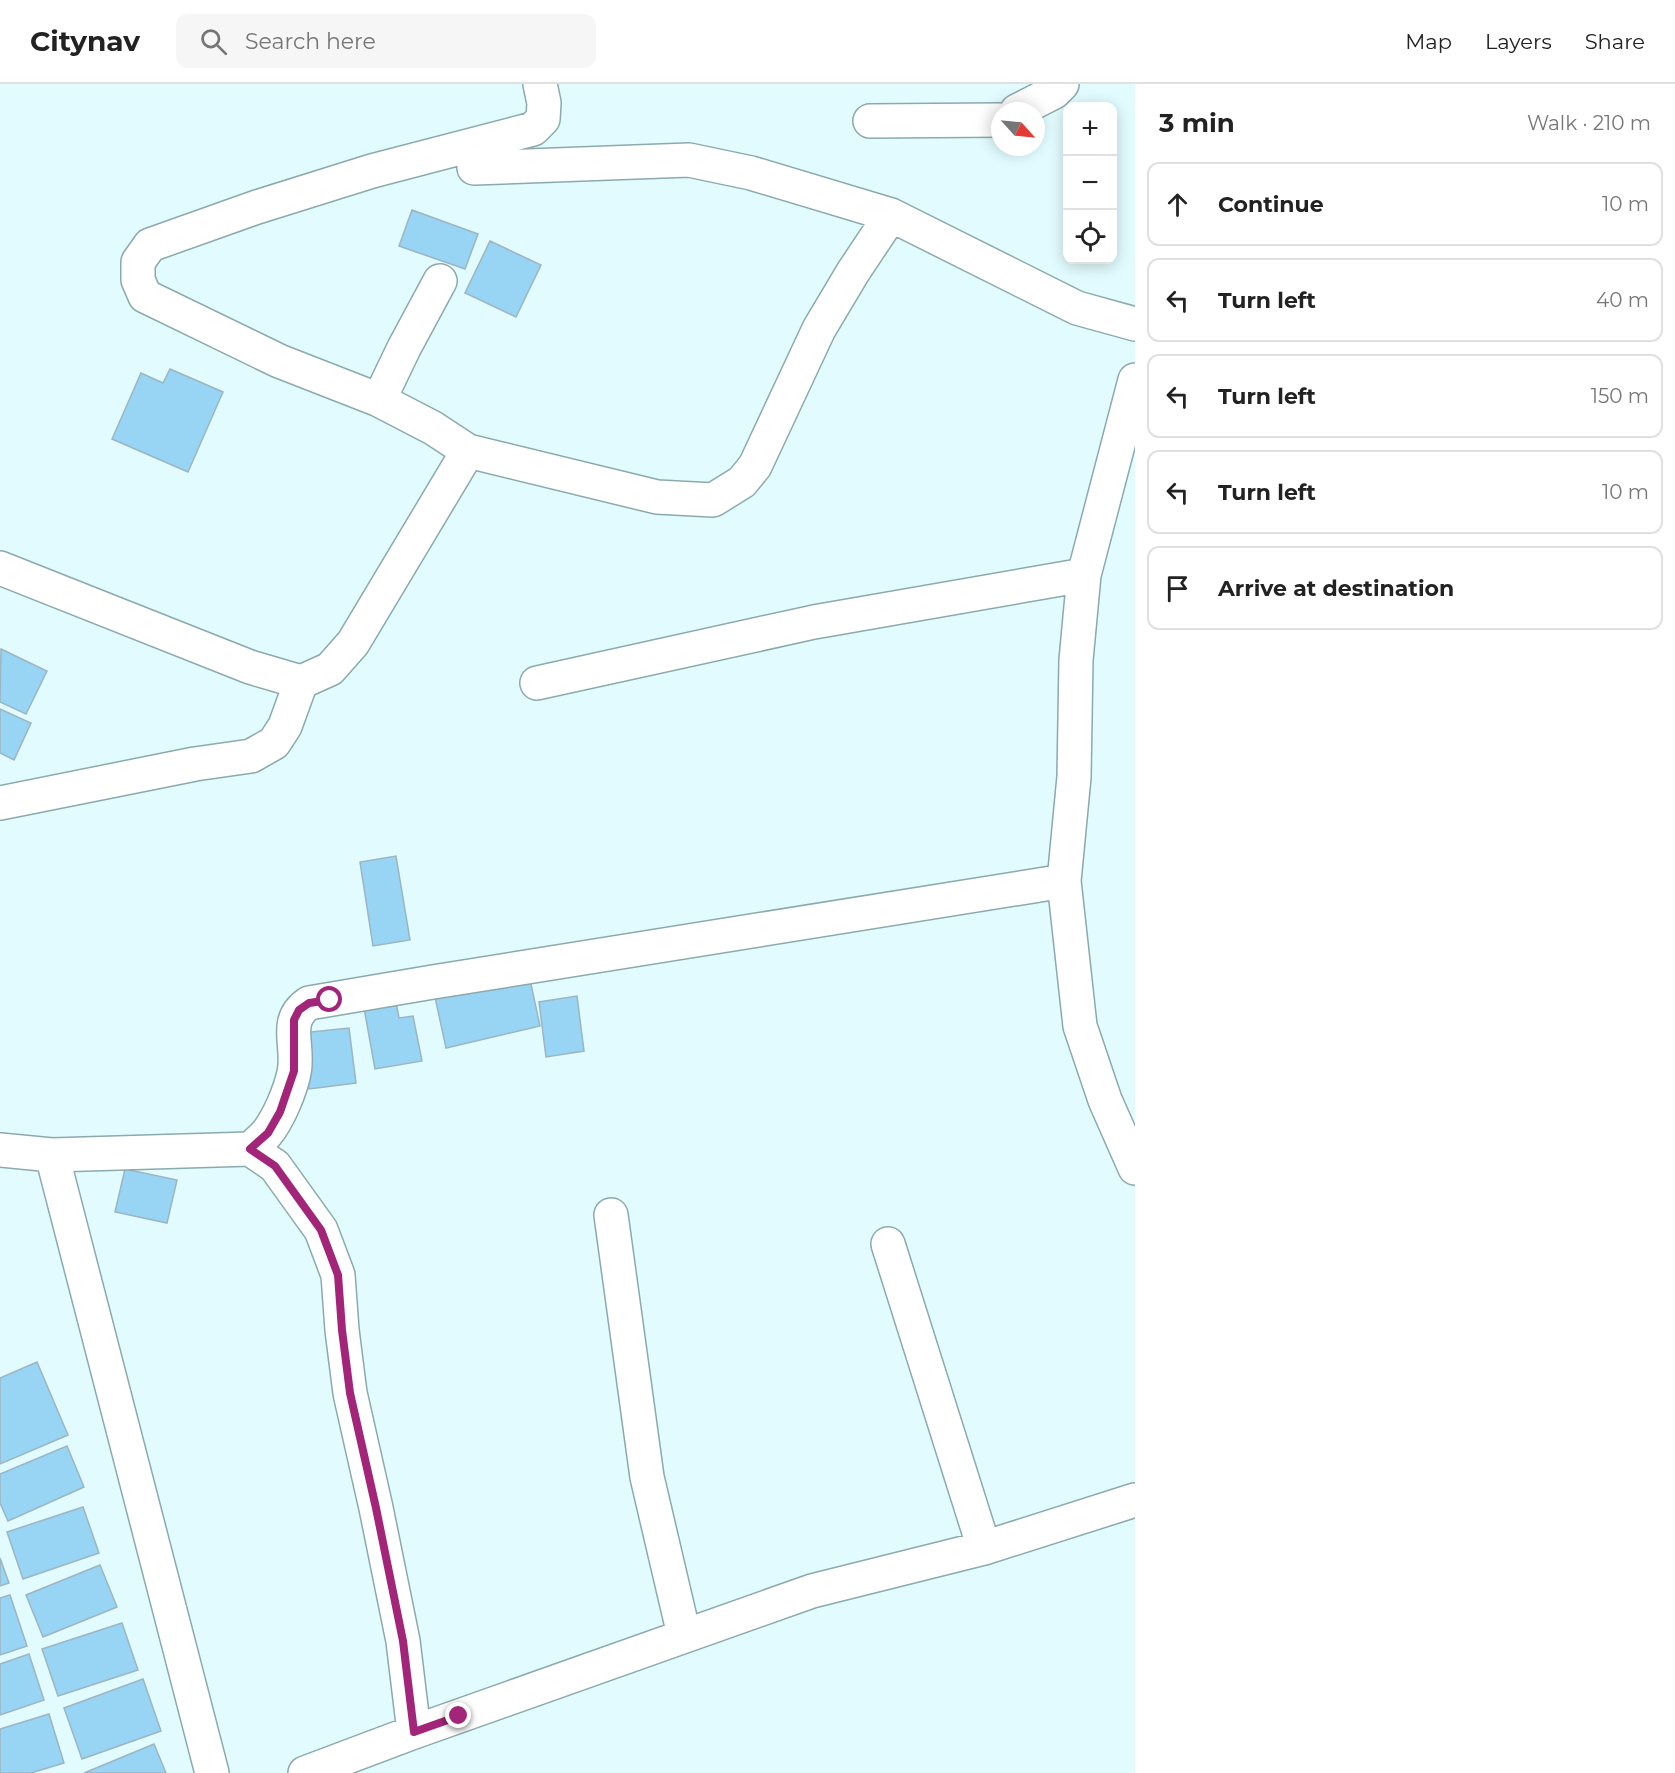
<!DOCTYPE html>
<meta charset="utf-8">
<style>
body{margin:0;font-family:Montserrat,sans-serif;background:#f6f6f6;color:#222}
.controls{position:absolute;right:18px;top:18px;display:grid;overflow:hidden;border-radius:12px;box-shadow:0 3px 15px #0003}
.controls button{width:54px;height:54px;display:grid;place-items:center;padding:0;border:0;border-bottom:2px solid #e0e0e0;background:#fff;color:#222;font:30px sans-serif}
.compass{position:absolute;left:991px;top:18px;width:54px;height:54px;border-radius:50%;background:#fff;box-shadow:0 3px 15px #0003;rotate:117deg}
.stop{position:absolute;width:18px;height:18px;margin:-14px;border:4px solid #a22579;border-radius:50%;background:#fff}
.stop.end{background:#a22579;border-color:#fff;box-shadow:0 2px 6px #0008}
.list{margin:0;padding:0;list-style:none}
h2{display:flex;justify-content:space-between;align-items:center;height:78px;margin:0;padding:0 24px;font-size:26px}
h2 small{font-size:20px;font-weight:400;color:#767676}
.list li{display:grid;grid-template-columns:39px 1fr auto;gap:18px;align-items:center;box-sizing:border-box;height:84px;margin:0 12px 12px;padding:0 12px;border:2px solid #e0e0e0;border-radius:12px}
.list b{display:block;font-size:22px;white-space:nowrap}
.list em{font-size:20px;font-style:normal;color:#767676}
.icon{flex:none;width:33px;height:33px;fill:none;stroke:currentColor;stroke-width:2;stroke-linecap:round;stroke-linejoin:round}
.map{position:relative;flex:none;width:1135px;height:1689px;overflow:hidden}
header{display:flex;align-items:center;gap:36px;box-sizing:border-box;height:84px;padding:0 30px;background:#fff;border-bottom:2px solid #e0e0e0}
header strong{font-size:28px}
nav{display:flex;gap:33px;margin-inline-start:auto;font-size:21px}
.search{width:420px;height:54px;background:#f6f6f6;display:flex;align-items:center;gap:15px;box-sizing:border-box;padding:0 21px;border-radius:12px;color:#767676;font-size:22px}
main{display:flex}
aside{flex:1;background:#fff}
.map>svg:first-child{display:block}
</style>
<header>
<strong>Citynav</strong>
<div class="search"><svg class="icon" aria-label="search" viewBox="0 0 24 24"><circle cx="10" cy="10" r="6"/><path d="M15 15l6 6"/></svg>Search here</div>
<nav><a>Map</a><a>Layers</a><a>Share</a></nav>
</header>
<main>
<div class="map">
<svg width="1135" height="1689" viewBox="0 0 1135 1689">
<rect width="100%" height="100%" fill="#e1fbfe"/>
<path fill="#98d4f3" stroke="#9cb5c3" stroke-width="1.5" d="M 412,126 L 478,150 L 465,185 L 399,162 Z
M 490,157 L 541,181 L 516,233 L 465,209 Z
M 170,285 L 223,308 L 188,388 L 112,355 L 141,289 L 163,299 Z
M 1,565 L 47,587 L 26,630 L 0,618 Z
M 0,625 L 31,639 L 14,676 L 0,669 Z
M 396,772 L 410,856 L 373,862 L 360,778 Z
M 529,891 L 540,942 L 446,964 L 435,913 Z
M 577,912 L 584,967 L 546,973 L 539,918 Z
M 396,918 L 399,934 L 413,932 L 422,977 L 375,985 L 364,924 Z
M 349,944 L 356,999 L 309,1005 L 302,949 Z
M 125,1085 L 177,1096 L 167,1139 L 115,1128 Z
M 37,1278 L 68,1351 L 0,1380 L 0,1294 Z
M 67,1362 L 84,1403 L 8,1437 L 0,1419 L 0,1390 Z
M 83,1423 L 99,1469 L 23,1495 L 7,1448 Z
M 0,1474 L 9,1499 L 0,1502 Z
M 100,1481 L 117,1523 L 43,1553 L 26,1511 Z
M 10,1511 L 27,1562 L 0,1571 L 0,1514 Z
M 122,1539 L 138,1586 L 58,1612 L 42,1565 Z
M 29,1570 L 44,1616 L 0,1631 L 0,1580 Z
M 143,1595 L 161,1647 L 82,1675 L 64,1624 Z
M 49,1630 L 64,1679 L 31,1689 L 0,1689 L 0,1645 Z
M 154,1660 L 166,1689 L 84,1689 Z"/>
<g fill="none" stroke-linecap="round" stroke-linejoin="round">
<defs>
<path id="minor" d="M 540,0 L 544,19 L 543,35 L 533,45 L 372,87 L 257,123 L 150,161 L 138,178 L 138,196 L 145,212 L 279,277 L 379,316 L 433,344 L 468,367 L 657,413 L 713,416 L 742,398 L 755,382 L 819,245 L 853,188 L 891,131
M 1017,27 L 1054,8 L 1062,0
M 870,37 L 1000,36
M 474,84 L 689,76 L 751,89 L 891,131 L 1077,224 L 1135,240
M 1135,296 L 1084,491 L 1076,576 L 1074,693 L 1064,797 L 1080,942 L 1105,1016 L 1135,1084
M 379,316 L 404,264 L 440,197
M 0,484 L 250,583 L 301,598 L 330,585 L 353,559 L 468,367
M 537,599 L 814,538 L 1084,491
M 0,719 L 195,680 L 251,672 L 274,659 L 285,642 L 301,598
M 250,1065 C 256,1060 262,1055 267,1049 C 279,1034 290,1007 294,989 C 300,962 282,937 309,919 L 433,898 L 1064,797
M 0,1066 L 52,1071 L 250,1065 L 275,1082 L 321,1146 L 338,1191 L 342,1246 L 350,1309 L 376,1424 L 403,1557 L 414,1648
M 52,1071 L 212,1689
M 611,1131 L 647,1393 L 684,1551
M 888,1160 L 984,1464
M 305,1689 L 414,1648 L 812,1507 L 984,1464 L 1135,1416"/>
</defs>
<use href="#minor" stroke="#8baaad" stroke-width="36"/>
<use href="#minor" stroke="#fff" stroke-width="33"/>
</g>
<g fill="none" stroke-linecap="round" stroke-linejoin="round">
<path stroke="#a22579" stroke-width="8" d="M 330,916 L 309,919 L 299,926 L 294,936 L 294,987 L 280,1028 L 268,1049 L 250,1065 L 275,1082 L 321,1146 L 338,1191 L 342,1246 L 350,1309 L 376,1424 L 403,1557 L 414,1648 L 459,1632"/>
</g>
</svg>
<div class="controls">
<button>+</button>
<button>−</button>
<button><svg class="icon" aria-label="locate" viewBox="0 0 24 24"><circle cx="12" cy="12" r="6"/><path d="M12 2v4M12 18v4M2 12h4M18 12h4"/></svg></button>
</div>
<svg class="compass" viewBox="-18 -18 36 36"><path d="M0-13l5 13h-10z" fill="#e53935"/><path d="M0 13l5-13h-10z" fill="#767676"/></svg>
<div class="stop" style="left:330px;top:916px"></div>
<div class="stop end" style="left:459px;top:1632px"></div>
</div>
<aside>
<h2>3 min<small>Walk · 210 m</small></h2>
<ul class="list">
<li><svg class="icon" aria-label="ahead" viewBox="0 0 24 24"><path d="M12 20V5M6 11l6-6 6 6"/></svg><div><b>Continue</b></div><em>10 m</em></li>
<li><svg class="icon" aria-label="left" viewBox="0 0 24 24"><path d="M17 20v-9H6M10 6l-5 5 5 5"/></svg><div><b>Turn left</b></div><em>40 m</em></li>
<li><svg class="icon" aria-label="left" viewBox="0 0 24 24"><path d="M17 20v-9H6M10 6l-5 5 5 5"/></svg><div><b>Turn left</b></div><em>150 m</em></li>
<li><svg class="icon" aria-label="left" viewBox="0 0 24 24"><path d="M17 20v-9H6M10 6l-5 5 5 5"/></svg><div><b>Turn left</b></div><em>10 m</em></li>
<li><svg class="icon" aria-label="arrive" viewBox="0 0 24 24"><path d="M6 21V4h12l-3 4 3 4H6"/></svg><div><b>Arrive at destination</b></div></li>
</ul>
</aside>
</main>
